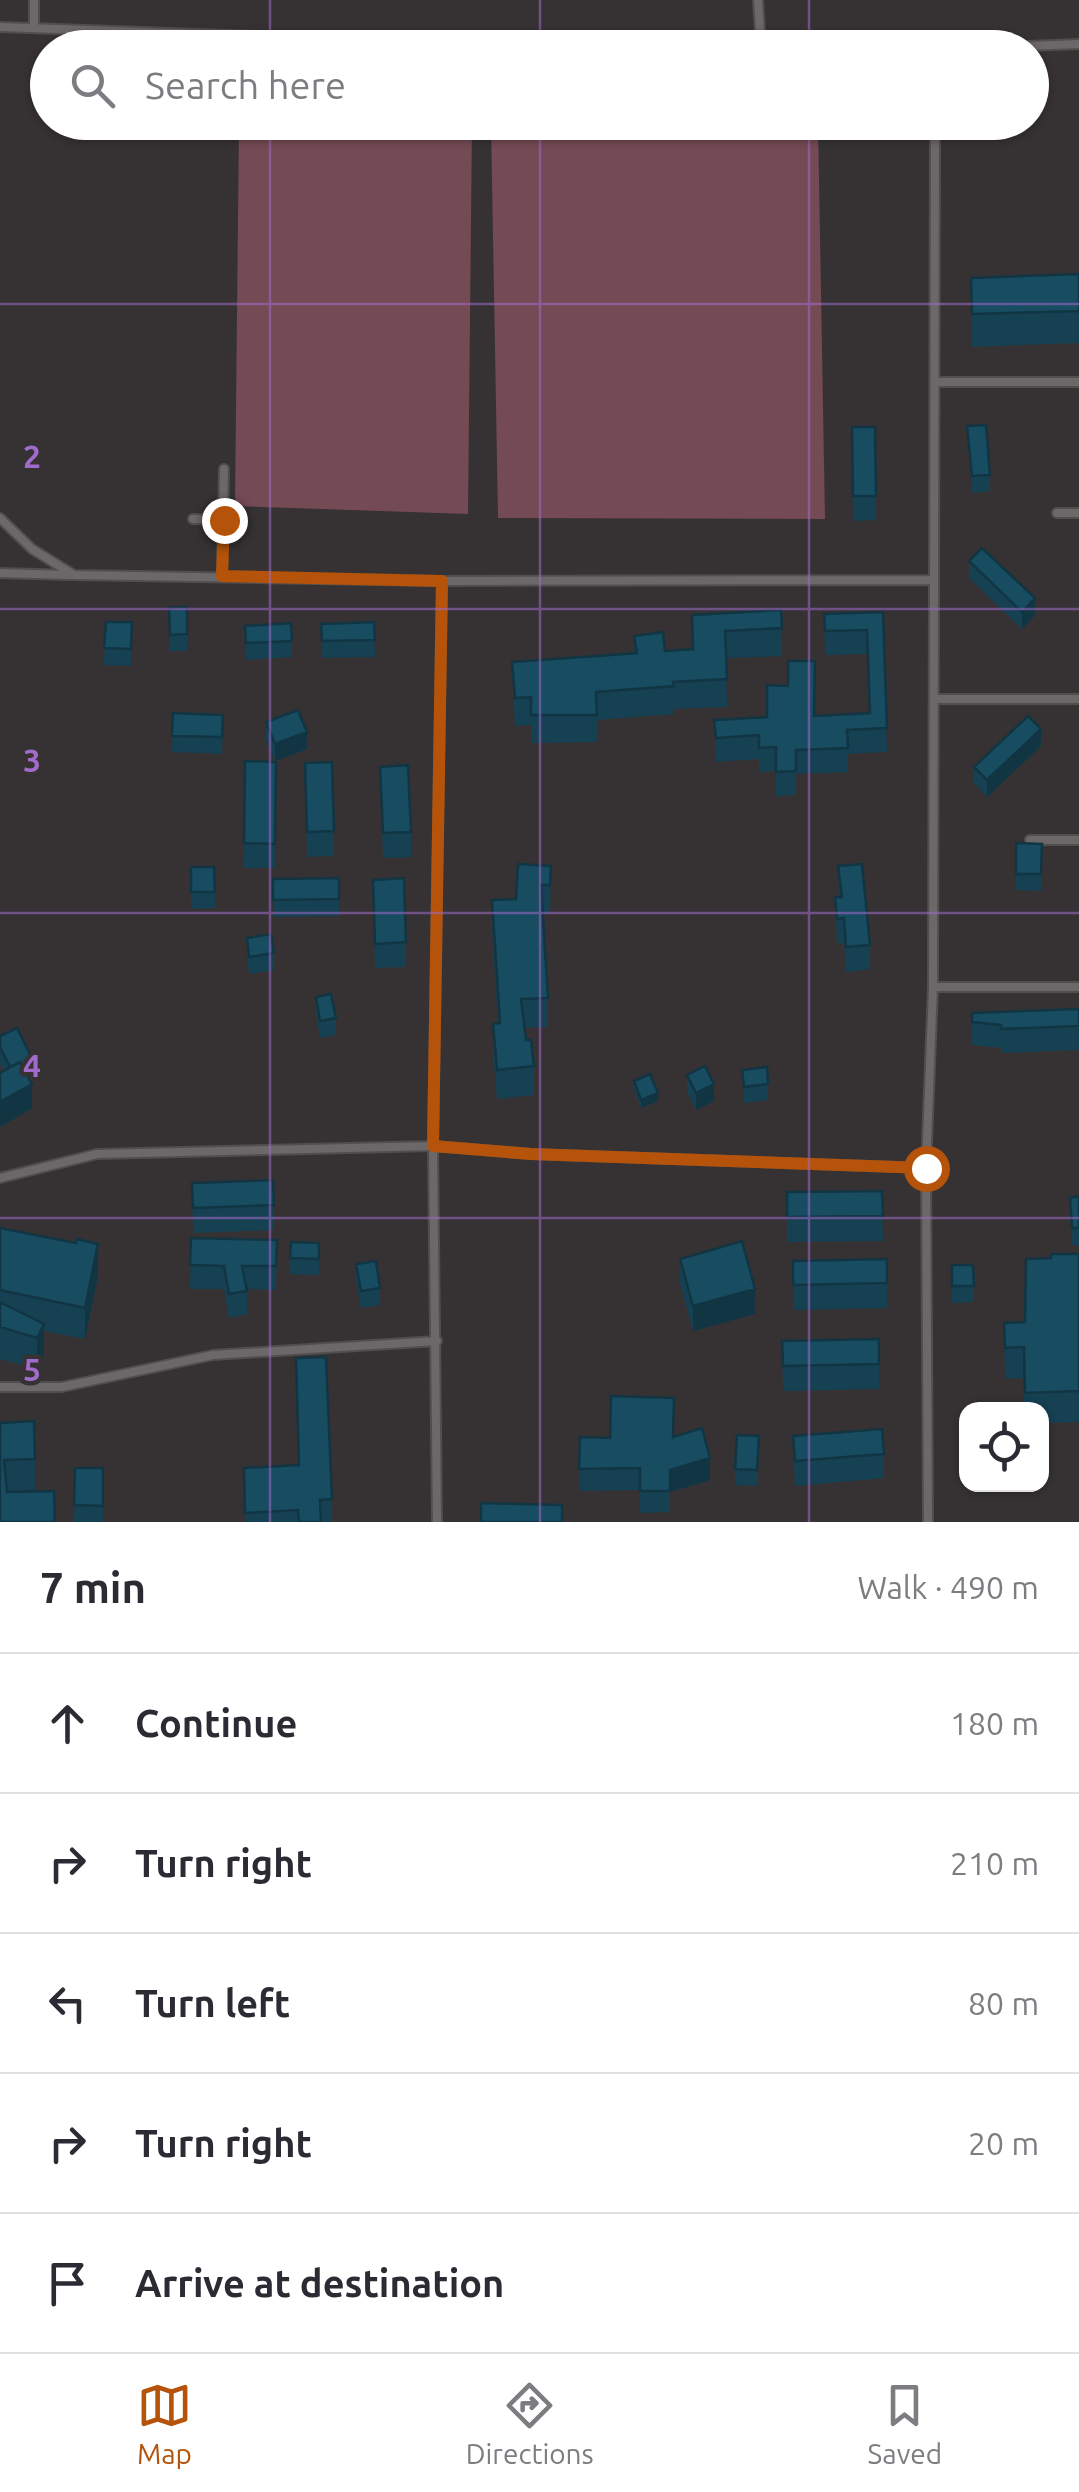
<!DOCTYPE html>
<meta charset="utf-8">
<style>
body{margin:0;font-family:Ubuntu,sans-serif;background:#f2f2f3;color:#2b2b33}
.controls{position:absolute;right:30px;bottom:30px;display:grid;overflow:hidden;border-radius:20px;box-shadow:0 2px 8px #0004}
.controls button{width:90px;height:90px;display:grid;place-items:center;padding:0;border:0;border-bottom:2px solid #e1e1e2;background:#fff;color:#2b2b33;font:50px sans-serif}
.stop{position:absolute;width:30px;height:30px;margin:-22px;border:8px solid #b45309;border-radius:50%;background:#fff}
.stop.end{background:#b45309;border-color:#fff;box-shadow:0 2px 10px #0008}
.list{margin:0;padding:0;list-style:none}
h2{display:flex;justify-content:space-between;align-items:center;height:130px;margin:0;padding:0 40px;font-size:42px}
h2 small{font-size:32px;font-weight:400;color:#7c7c81}
.list li{display:grid;grid-template-columns:65px 1fr auto;gap:30px;align-items:center;box-sizing:border-box;height:140px;padding:0 40px;border-top:2px solid #e1e1e2}
.list b{display:block;font-size:38px;white-space:nowrap}
.list em{font-size:32px;font-style:normal;color:#7c7c81}
.icon{flex:none;width:55px;height:55px;fill:none;stroke:currentColor;stroke-width:2;stroke-linecap:round;stroke-linejoin:round}
.map{position:relative;flex:none;width:1079px;height:1522px;overflow:hidden}
.search{position:absolute;background:#fff;box-shadow:0 2px 8px #0004;left:30px;right:30px;top:30px;height:110px;display:flex;align-items:center;gap:25px;box-sizing:border-box;padding:0 35px;border-radius:55px;color:#7c7c81;font-size:38px}
.sheet{height:830px;background:#fff}
nav{display:flex;justify-content:space-around;align-items:center;box-sizing:border-box;height:140px;border-top:2px solid #e1e1e2;background:#fff;font-size:28px;color:#7c7c81}
nav a{display:grid;justify-items:center;gap:5px}
nav .on{color:#b45309}
.map>svg:first-child{display:block}
</style>
<div class="map">
<svg width="1079" height="1522" viewBox="0 0 1079 1522">
<rect width="100%" height="100%" fill="#363233"/>
<path fill="#744a54" d="M 239,123 L 472,123 L 468,514 L 235,506 Z
M 491,123 L 818,123 L 825,519 L 498,518 Z"/>
<g fill="none" stroke-linecap="round" stroke-linejoin="round">
<defs>
<path id="service" d="M 34,0 L 34,28
M 758,0 L 761,48
M 0,27 L 604,48
M 974,48 L 1079,44
M 935,382 L 1079,382
M 1057,513 L 1079,513
M 0,518 L 32,549 L 74,575 L 442,581 L 934,580 L 935,122
M 193,519 L 223,520
M 0,573 L 70,575
M 222,576 L 224,469
M 934,699 L 1079,699
M 1030,840 L 1079,840
M 933,987 L 1079,987
M 0,1178 L 97,1154 L 433,1146 L 531,1154 L 926,1168
M 0,1387 L 62,1387 L 213,1355 L 437,1341
M 437,1522 L 433,1146 L 442,581
M 928,1522 L 926,1168 L 933,987 L 934,580"/>
</defs>
<use href="#service" stroke="#514e4e" stroke-width="12"/>
<use href="#service" stroke="#6c6768" stroke-width="8"/>
</g>
<path fill="#154153" d="M 1079,274 L 1079,343 L 972,347 L 971,278 Z
M 967,426 L 990,475 L 990,491 L 972,493 Z
M 852,427 L 875,427 L 876,520 L 853,521 Z
M 969,561 L 1035,615 L 1022,629 L 969,578 Z
M 187,607 L 187,651 L 170,651 L 169,608 Z
M 781,610 L 782,656 L 726,658 L 727,707 L 674,709 L 674,714 L 597,720 L 597,742 L 531,743 L 531,725 L 515,726 L 512,662 L 634,653 L 634,636 L 665,651 L 692,649 L 692,615 Z
M 883,612 L 887,752 L 848,754 L 848,772 L 796,774 L 796,795 L 776,796 L 776,771 L 759,772 L 759,759 L 716,762 L 714,720 L 869,713 L 867,654 L 825,655 L 824,614 Z
M 106,622 L 132,622 L 131,666 L 104,665 Z
M 374,622 L 375,657 L 322,658 L 321,624 Z
M 245,626 L 292,641 L 292,657 L 246,660 Z
M 173,713 L 223,715 L 222,754 L 172,752 Z
M 266,722 L 307,749 L 275,761 L 266,739 Z
M 1041,746 L 987,797 L 974,783 L 974,767 Z
M 245,761 L 276,762 L 275,868 L 244,868 Z
M 305,763 L 334,831 L 334,856 L 307,857 Z
M 380,767 L 411,832 L 411,857 L 383,858 Z
M 1016,843 L 1042,844 L 1041,891 L 1016,890 Z
M 551,866 L 550,914 L 542,914 L 548,998 L 548,1027 L 524,1028 L 526,1040 L 534,1066 L 534,1095 L 497,1099 L 493,1053 L 493,1024 L 498,1023 L 492,930 L 492,900 L 516,899 Z
M 838,866 L 870,945 L 870,969 L 846,972 L 844,943 L 837,944 L 835,897 L 839,897 Z
M 191,867 L 215,892 L 215,908 L 191,909 Z
M 339,878 L 339,916 L 273,917 L 273,879 Z
M 373,880 L 406,942 L 406,967 L 375,968 Z
M 247,938 L 274,953 L 274,970 L 249,974 L 247,955 Z
M 316,997 L 336,1018 L 336,1035 L 320,1038 L 316,1013 Z
M 1079,1009 L 1079,1050 L 1001,1053 L 1001,1048 L 972,1045 L 972,1013 Z
M 0,1036 L 33,1077 L 29,1079 L 32,1108 L 0,1127 L 0,1073 L 4,1071 L 0,1064 Z
M 742,1070 L 768,1084 L 768,1100 L 744,1103 Z
M 687,1075 L 714,1101 L 696,1110 L 687,1092 Z
M 634,1081 L 658,1101 L 641,1108 L 634,1089 Z
M 273,1180 L 274,1230 L 193,1233 L 192,1183 Z
M 882,1191 L 883,1241 L 787,1242 L 787,1192 Z
M 1070,1197 L 1079,1197 L 1079,1245 L 1072,1245 Z
M 0,1228 L 98,1276 L 85,1339 L 44,1331 L 44,1355 L 37,1369 L 0,1359 Z
M 191,1238 L 277,1240 L 276,1290 L 247,1289 L 247,1314 L 229,1318 L 224,1289 L 190,1289 Z
M 291,1242 L 319,1243 L 319,1275 L 290,1274 Z
M 1079,1254 L 1079,1422 L 1042,1423 L 1042,1410 L 1024,1410 L 1024,1378 L 1005,1379 L 1004,1323 L 1025,1322 L 1051,1258 Z
M 680,1259 L 755,1314 L 693,1331 L 680,1283 Z
M 887,1259 L 887,1308 L 793,1310 L 793,1261 Z
M 356,1264 L 380,1288 L 380,1305 L 361,1308 L 356,1281 Z
M 952,1265 L 973,1265 L 974,1302 L 952,1303 Z
M 879,1339 L 879,1389 L 783,1391 L 782,1341 Z
M 296,1358 L 332,1499 L 332,1522 L 245,1522 L 244,1468 L 298,1465 Z
M 0,1423 L 35,1459 L 35,1490 L 7,1491 L 0,1522 Z
M 793,1436 L 884,1454 L 884,1478 L 795,1486 Z
M 580,1437 L 673,1437 L 710,1480 L 670,1492 L 670,1512 L 640,1513 L 640,1490 L 579,1491 Z
M 759,1453 L 757,1486 L 735,1485 L 735,1469 Z
M 75,1468 L 103,1468 L 103,1522 L 74,1522 Z"/>
<path fill="#113543" d="M 1035,598 L 1035,615 L 1022,629 L 1022,612 Z
M 1041,729 L 1041,746 L 987,797 L 987,780 Z
M 307,732 L 307,749 L 275,761 L 275,744 Z
M 33,1060 L 33,1077 L 12,1087 L 12,1071 Z
M 32,1084 L 32,1108 L 0,1127 L 0,1102 Z
M 714,1084 L 714,1101 L 696,1110 L 696,1093 Z
M 658,1093 L 658,1101 L 641,1108 L 641,1100 Z
M 98,1244 L 98,1276 L 85,1339 L 85,1308 Z
M 755,1289 L 755,1314 L 693,1331 L 693,1306 Z
M 44,1324 L 44,1355 L 37,1369 L 37,1338 Z
M 710,1458 L 710,1480 L 670,1492 L 670,1470 Z"/>
<path fill="#184c60" stroke="#113543" stroke-width="2.5" d="M 1079,274 L 1079,311 L 972,314 L 971,278 Z
M 986,425 L 990,475 L 972,476 L 967,426 Z
M 852,427 L 875,427 L 876,496 L 853,496 Z
M 982,548 L 1035,598 L 1022,612 L 969,561 Z
M 187,607 L 187,634 L 170,635 L 169,608 Z
M 781,610 L 782,628 L 725,631 L 727,679 L 673,682 L 674,686 L 596,692 L 597,715 L 531,715 L 531,697 L 515,698 L 512,662 L 637,653 L 634,636 L 663,632 L 665,651 L 693,649 L 692,615 Z
M 883,612 L 887,728 L 847,730 L 848,748 L 796,750 L 796,771 L 776,772 L 776,747 L 759,748 L 759,735 L 716,738 L 714,720 L 767,717 L 767,685 L 788,686 L 788,661 L 815,661 L 814,716 L 870,713 L 867,630 L 825,631 L 824,614 Z
M 106,622 L 132,622 L 131,649 L 104,648 Z
M 374,622 L 375,640 L 322,641 L 321,624 Z
M 291,623 L 292,641 L 246,643 L 245,626 Z
M 298,710 L 307,732 L 275,744 L 266,722 Z
M 173,713 L 223,715 L 222,737 L 172,736 Z
M 1028,716 L 1041,729 L 987,780 L 974,767 Z
M 245,761 L 276,762 L 275,844 L 244,843 Z
M 332,762 L 334,831 L 307,832 L 305,763 Z
M 408,765 L 411,832 L 383,833 L 380,767 Z
M 1016,843 L 1042,844 L 1041,874 L 1016,874 Z
M 518,864 L 551,866 L 550,885 L 541,885 L 548,998 L 521,999 L 526,1040 L 531,1040 L 534,1066 L 497,1070 L 493,1024 L 500,1023 L 492,900 L 516,899 Z
M 862,864 L 870,945 L 846,947 L 844,918 L 837,919 L 835,897 L 842,897 L 838,866 Z
M 191,867 L 214,867 L 215,892 L 191,892 Z
M 339,878 L 339,899 L 273,900 L 273,879 Z
M 404,878 L 406,942 L 375,944 L 373,880 Z
M 271,934 L 274,953 L 249,957 L 247,938 Z
M 331,994 L 336,1018 L 320,1021 L 316,997 Z
M 1079,1009 L 1079,1026 L 1001,1029 L 1001,1025 L 972,1022 L 972,1013 Z
M 17,1028 L 33,1060 L 22,1066 L 20,1062 L 10,1067 L 0,1047 L 0,1036 Z
M 20,1062 L 32,1084 L 0,1102 L 0,1073 Z
M 705,1066 L 714,1084 L 696,1093 L 687,1075 Z
M 767,1067 L 768,1084 L 744,1087 L 742,1070 Z
M 650,1074 L 658,1093 L 641,1100 L 634,1081 Z
M 273,1180 L 274,1205 L 193,1208 L 192,1183 Z
M 882,1191 L 883,1216 L 787,1217 L 787,1192 Z
M 1070,1197 L 1079,1197 L 1079,1228 L 1072,1228 Z
M 0,1228 L 76,1243 L 77,1239 L 98,1244 L 85,1308 L 0,1290 Z
M 191,1238 L 277,1240 L 276,1266 L 242,1266 L 247,1291 L 229,1294 L 224,1266 L 190,1265 Z
M 742,1241 L 755,1289 L 693,1306 L 680,1259 Z
M 291,1242 L 319,1243 L 319,1259 L 290,1258 Z
M 1051,1254 L 1079,1254 L 1079,1391 L 1025,1393 L 1024,1347 L 1005,1348 L 1004,1323 L 1025,1322 L 1026,1259 L 1051,1258 Z
M 887,1259 L 887,1283 L 793,1285 L 793,1261 Z
M 376,1261 L 380,1288 L 361,1291 L 356,1264 Z
M 952,1265 L 973,1265 L 974,1286 L 952,1286 Z
M 0,1302 L 44,1324 L 37,1338 L 0,1327 Z
M 879,1339 L 879,1364 L 783,1366 L 782,1341 Z
M 326,1357 L 332,1499 L 320,1500 L 321,1522 L 299,1522 L 298,1510 L 245,1513 L 244,1468 L 299,1465 L 296,1358 Z
M 611,1396 L 674,1398 L 673,1437 L 702,1428 L 710,1458 L 670,1470 L 670,1491 L 640,1491 L 640,1468 L 579,1469 L 580,1437 L 610,1438 Z
M 34,1421 L 35,1459 L 4,1460 L 7,1492 L 54,1491 L 55,1522 L 0,1522 L 0,1423 Z
M 882,1429 L 884,1454 L 795,1461 L 793,1436 Z
M 737,1435 L 759,1436 L 757,1470 L 735,1469 Z
M 75,1468 L 103,1468 L 103,1506 L 74,1505 Z
M 481,1503 L 562,1505 L 562,1522 L 481,1522 Z"/>
<g fill="none" stroke-linecap="round" stroke-linejoin="round">
<path stroke="#b45309" stroke-width="12" d="M 224,520 L 222,576 L 442,581 L 433,1146 L 531,1154 L 926,1168"/>
</g>
<path fill="none" stroke="#a06bcb" stroke-width="2.5" stroke-opacity="0.55" d="M 270,0 L 270,48M 540,0 L 540,48M 809,0 L 809,48M 270,122 L 270,1522M 540,122 L 540,1522M 809,122 L 809,1522M 0,304 L 1079,304M 0,609 L 1079,609M 0,913 L 1079,913M 0,1218 L 1079,1218"/>
<g font-size="32" text-anchor="middle" font-weight="bold" fill="#a06bcb" stroke="#363233" stroke-width="9" stroke-linejoin="round" paint-order="stroke">
<text x="32" y="468">2</text>
<text x="32" y="772">3</text>
<text x="32" y="1077">4</text>
<text x="32" y="1381">5</text>
</g>
</svg>
<div class="controls">
<button><svg class="icon" aria-label="locate" viewBox="0 0 24 24"><circle cx="12" cy="12" r="6"/><path d="M12 2v4M12 18v4M2 12h4M18 12h4"/></svg></button>
</div>
<div class="stop" style="left:926px;top:1168px"></div>
<div class="stop end" style="left:224px;top:520px"></div>
<div class="search"><svg class="icon" aria-label="search" viewBox="0 0 24 24"><circle cx="10" cy="10" r="6"/><path d="M15 15l6 6"/></svg>Search here</div>
</div>
<section class="sheet">
<h2>7 min<small>Walk · 490 m</small></h2>
<ul class="list">
<li><svg class="icon" aria-label="ahead" viewBox="0 0 24 24"><path d="M12 20V5M6 11l6-6 6 6"/></svg><div><b>Continue</b></div><em>180 m</em></li>
<li><svg class="icon" aria-label="right" viewBox="0 0 24 24"><path d="M7 20v-9h11M14 6l5 5-5 5"/></svg><div><b>Turn right</b></div><em>210 m</em></li>
<li><svg class="icon" aria-label="left" viewBox="0 0 24 24"><path d="M17 20v-9H6M10 6l-5 5 5 5"/></svg><div><b>Turn left</b></div><em>80 m</em></li>
<li><svg class="icon" aria-label="right" viewBox="0 0 24 24"><path d="M7 20v-9h11M14 6l5 5-5 5"/></svg><div><b>Turn right</b></div><em>20 m</em></li>
<li><svg class="icon" aria-label="arrive" viewBox="0 0 24 24"><path d="M6 21V4h12l-3 4 3 4H6"/></svg><div><b>Arrive at destination</b></div></li>
</ul>
</section>
<nav>
<a class="on"><svg class="icon" aria-label="map" viewBox="0 0 24 24"><path d="M3 6l6-2 6 2 6-2v14l-6 2-6-2-6 2zM9 4v14M15 6v14"/></svg>Map</a>
<a><svg class="icon" aria-label="directions" viewBox="0 0 24 24"><path d="M12 3l9 9-9 9-9-9zM9 14v-3h6M13 9l2 2-2 2"/></svg>Directions</a>
<a><svg class="icon" aria-label="saved" viewBox="0 0 24 24"><path d="M7 4h10v16l-5-4-5 4z"/></svg>Saved</a>
</nav>
